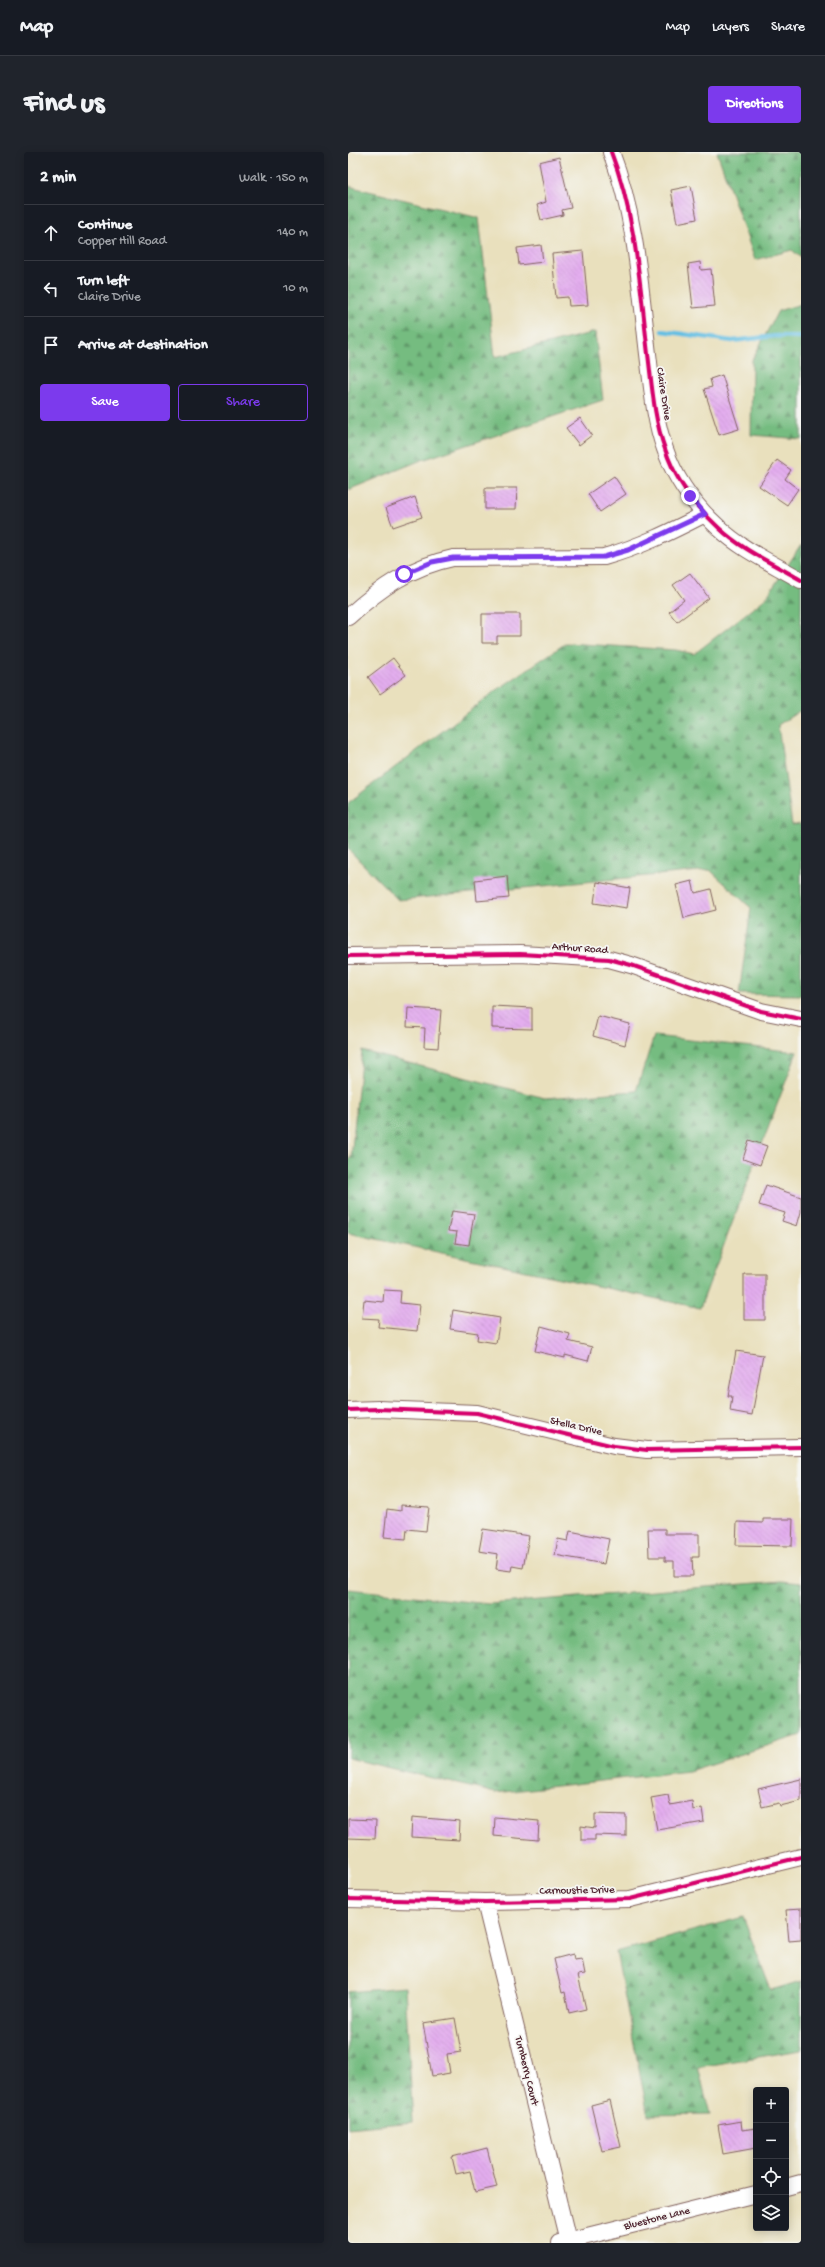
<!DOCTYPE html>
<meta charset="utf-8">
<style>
body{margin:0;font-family:"Gochi Hand",sans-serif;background:#20242c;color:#f1f3f6}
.controls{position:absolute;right:12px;bottom:12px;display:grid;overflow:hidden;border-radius:4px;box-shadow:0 2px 10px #0003}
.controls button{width:36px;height:36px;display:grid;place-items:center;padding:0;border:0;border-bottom:1px solid #363941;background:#171b24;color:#f1f3f6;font:20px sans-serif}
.stop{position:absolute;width:12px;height:12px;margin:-9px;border:3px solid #7c3aed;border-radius:50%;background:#fff}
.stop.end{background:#7c3aed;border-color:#fff;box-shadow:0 1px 4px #0008}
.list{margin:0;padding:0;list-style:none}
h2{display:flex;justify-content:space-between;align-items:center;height:52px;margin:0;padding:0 16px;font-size:17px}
h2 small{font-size:13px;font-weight:400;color:#9ea1a6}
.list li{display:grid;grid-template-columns:26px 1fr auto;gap:12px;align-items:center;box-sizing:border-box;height:56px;padding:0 16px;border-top:1px solid #363941}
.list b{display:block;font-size:15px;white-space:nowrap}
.list p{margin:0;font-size:13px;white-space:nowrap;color:#9ea1a6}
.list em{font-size:13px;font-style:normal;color:#9ea1a6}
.actions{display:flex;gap:8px;padding:12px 16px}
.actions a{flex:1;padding:9px 0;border:1px solid #7c3aed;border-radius:4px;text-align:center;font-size:14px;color:#7c3aed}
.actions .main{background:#7c3aed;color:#fff}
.icon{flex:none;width:22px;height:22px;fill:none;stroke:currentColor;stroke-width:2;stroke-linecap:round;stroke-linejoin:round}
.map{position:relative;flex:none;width:453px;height:2091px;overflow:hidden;border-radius:4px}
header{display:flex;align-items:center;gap:24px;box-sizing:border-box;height:56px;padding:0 20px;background:#171b24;border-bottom:1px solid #363941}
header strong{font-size:19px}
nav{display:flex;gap:22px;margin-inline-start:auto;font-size:14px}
.intro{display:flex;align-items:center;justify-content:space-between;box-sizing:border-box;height:96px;padding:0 24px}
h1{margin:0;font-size:28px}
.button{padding:10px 18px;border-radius:4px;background:#7c3aed;color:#fff;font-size:14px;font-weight:700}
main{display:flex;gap:24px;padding:0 24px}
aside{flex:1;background:#171b24;border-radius:4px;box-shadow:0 2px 10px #0003}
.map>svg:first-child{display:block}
</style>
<header>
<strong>Map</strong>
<nav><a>Map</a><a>Layers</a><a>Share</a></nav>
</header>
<div class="intro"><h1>Find us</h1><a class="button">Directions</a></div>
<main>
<aside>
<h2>2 min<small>Walk · 150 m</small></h2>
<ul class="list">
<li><svg class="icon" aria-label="ahead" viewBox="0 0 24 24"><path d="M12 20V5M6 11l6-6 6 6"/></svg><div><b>Continue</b><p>Copper Hill Road</p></div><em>140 m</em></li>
<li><svg class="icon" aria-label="left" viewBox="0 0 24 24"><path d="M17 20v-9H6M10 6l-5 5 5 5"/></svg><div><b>Turn left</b><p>Claire Drive</p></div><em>10 m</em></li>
<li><svg class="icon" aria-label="arrive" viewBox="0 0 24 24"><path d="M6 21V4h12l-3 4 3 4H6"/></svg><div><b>Arrive at destination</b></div></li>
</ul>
<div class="actions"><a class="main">Save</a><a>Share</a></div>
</aside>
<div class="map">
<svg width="453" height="2091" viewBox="0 0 453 2091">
<defs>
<pattern id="forest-firs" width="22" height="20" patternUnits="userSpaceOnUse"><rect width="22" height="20" fill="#74bc80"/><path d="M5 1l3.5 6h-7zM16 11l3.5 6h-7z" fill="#619869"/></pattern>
<pattern id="building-back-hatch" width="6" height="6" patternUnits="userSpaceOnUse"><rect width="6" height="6" fill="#e3adee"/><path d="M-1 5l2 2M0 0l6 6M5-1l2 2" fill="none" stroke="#c494cc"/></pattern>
</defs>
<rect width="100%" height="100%" fill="#f6f6f2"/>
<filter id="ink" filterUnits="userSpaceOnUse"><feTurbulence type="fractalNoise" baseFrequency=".025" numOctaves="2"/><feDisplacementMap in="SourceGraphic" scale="8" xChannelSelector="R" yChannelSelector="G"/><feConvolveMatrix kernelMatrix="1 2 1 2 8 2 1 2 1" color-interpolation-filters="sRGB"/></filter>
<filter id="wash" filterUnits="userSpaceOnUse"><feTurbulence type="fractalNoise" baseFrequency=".012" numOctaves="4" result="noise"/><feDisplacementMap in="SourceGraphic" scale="16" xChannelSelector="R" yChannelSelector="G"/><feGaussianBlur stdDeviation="0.9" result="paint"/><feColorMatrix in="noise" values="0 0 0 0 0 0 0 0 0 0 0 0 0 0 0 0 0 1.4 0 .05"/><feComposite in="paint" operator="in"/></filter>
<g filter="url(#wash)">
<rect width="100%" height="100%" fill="#e9e0bd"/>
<path fill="url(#forest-firs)" stroke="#5f6e56" d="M 369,0 L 453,0 L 453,106 L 444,98 L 407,108 Z
M 0,34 L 131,66 L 147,205 L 247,180 L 255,248 L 71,309 L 0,338 Z
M 453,152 L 453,287 L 403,283 L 404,208 L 430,159 Z
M 453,393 L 453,558 L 430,573 L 444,673 L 453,672 L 453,843 L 391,842 L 403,756 L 362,718 L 50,748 L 0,697 L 0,651 L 146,540 L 218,491 L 328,498 L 346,502 L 418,446 Z
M 306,884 L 449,900 L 352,1156 L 0,1081 L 0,1008 L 3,1006 L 14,899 L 197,946 L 288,939 Z
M 434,1429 L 453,1431 L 453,1583 L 341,1619 L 147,1641 L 0,1606 L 0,1437 L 141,1452 Z
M 395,1765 L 423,1838 L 453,1829 L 453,1898 L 350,1915 L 362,1962 L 300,1963 L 268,1800 Z
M 57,1835 L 65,1970 L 0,1976 L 0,1840 Z"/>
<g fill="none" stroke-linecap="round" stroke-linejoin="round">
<path stroke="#65bfe3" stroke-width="4.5" d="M 314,179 L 384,189 L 428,184 L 453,185"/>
</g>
<g id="blocks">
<path fill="url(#building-back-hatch)" d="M 211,5 L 223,56 L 214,58 L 215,63 L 193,68 L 189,53 L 198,50 L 191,10 Z
M 343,34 L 349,67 L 329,71 L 323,38 Z
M 193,93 L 195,110 L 171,113 L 169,96 Z
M 235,99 L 240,153 L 221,154 L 220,145 L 208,146 L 204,102 Z
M 352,110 L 353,118 L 363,117 L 367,154 L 345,156 L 340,112 Z
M 374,223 L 391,277 L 371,283 L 356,237 L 364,235 L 362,227 Z
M 232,266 L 244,283 L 231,293 L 218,276 Z
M 429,308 L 443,318 L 437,327 L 450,337 L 439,353 L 411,334 Z
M 266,324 L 278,342 L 252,360 L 240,342 Z
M 137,336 L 169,336 L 168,357 L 137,357 Z
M 67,345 L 74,365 L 45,375 L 38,356 Z
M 342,421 L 361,446 L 329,470 L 321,460 L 336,448 L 325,433 Z
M 134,462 L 172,462 L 172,484 L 149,484 L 149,491 L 134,491 Z
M 45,506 L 58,523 L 32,542 L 20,525 Z
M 159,724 L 161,746 L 129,749 L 127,728 Z
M 344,729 L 347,741 L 363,737 L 368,758 L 336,766 L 328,733 Z
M 249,730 L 282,736 L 279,756 L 246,751 Z
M 144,854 L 184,856 L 184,877 L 144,876 Z
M 60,856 L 93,858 L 90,896 L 76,895 L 77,876 L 59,875 Z
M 250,864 L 282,872 L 277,893 L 245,884 Z
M 401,988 L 419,994 L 412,1013 L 395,1007 Z
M 418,1033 L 453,1045 L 453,1060 L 449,1074 L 434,1069 L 437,1061 L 411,1053 Z
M 104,1059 L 126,1062 L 121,1093 L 107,1091 L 109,1080 L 100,1079 Z
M 396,1122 L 417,1122 L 417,1168 L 396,1168 Z
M 36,1138 L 53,1139 L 52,1151 L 72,1153 L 69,1179 L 30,1175 L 31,1167 L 14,1166 L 16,1148 L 35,1150 Z
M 105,1158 L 152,1166 L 148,1191 L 129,1188 L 130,1181 L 102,1177 Z
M 193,1174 L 222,1182 L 220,1189 L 244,1195 L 240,1209 L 217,1203 L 217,1206 L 187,1199 Z
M 388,1199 L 415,1203 L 404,1263 L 382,1259 L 384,1244 L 380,1244 Z
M 53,1353 L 81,1355 L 78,1379 L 59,1377 L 58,1387 L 36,1385 L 39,1357 L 53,1359 Z
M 415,1367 L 445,1367 L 444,1394 L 388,1393 L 389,1370 L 415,1371 Z
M 135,1377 L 181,1384 L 175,1416 L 164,1414 L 163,1419 L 148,1417 L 150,1402 L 131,1399 Z
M 300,1377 L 317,1377 L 317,1382 L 351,1382 L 351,1405 L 344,1405 L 345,1424 L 326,1424 L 326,1409 L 317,1409 L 317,1405 L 301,1405 Z
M 222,1379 L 261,1387 L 256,1412 L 207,1403 L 210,1387 L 220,1389 Z
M 453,1627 L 453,1649 L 432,1654 L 431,1651 L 414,1655 L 410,1637 Z
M 320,1643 L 322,1653 L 344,1649 L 345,1658 L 354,1656 L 356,1670 L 309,1678 L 303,1646 Z
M 247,1662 L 278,1663 L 278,1684 L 247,1683 L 247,1688 L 233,1688 L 233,1674 L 247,1676 Z
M 64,1665 L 112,1669 L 111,1688 L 63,1685 Z
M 147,1665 L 191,1669 L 190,1688 L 146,1684 Z
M 0,1667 L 28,1668 L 27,1687 L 0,1686 Z
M 453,1757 L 453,1788 L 441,1789 L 438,1758 Z
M 225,1802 L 226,1808 L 234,1807 L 237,1822 L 230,1823 L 238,1857 L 221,1861 L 217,1840 L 214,1841 L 206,1807 Z
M 107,1866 L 113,1900 L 99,1902 L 102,1921 L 84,1924 L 75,1871 Z
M 262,1948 L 273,1995 L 254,1999 L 243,1953 Z
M 393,1969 L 394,1978 L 408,1976 L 408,1996 L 375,2002 L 370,1973 Z
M 139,1996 L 149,2035 L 127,2040 L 122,2019 L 108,2022 L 104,2005 Z"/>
</g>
</g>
<g filter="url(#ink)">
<use href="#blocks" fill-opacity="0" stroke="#82635e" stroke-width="1"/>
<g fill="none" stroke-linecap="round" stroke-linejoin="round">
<defs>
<path id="minor" d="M 263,0 C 288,64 292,134 300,202 C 304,234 306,267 317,297 C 327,327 348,355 371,376 C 394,398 426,412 453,428
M 0,465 C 32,436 62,415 105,406 L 256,405 C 292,395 324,379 357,362
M 0,804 L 172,802 L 261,807 L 283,813 L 413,859 L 453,867
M 0,1258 L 30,1257 L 129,1261 L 266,1294 L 299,1298 L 453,1295
M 0,1747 L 137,1750 L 282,1747 L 453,1705
M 137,1750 L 220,2089
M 438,2035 L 453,2031
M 211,2091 L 408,2042"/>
</defs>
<use href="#minor" stroke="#82635e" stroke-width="18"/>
<use href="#minor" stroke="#fff" stroke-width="16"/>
<defs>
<path id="cycleway" d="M 263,0 C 288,64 292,134 300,202 C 304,234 306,267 317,297 C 327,327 348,355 371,376 C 394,398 426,412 453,428
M 0,804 L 172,802 L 261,807 L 283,813 L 413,859 L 453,867
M 0,1258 L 30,1257 L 129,1261 L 266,1294 L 299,1298 L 453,1295
M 0,1747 L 137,1750 L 282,1747 L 453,1705"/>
</defs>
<use href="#cycleway" stroke="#f6f6f2" stroke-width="6"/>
<use href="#cycleway" stroke="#d6006c" stroke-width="4"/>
</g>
</g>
<g fill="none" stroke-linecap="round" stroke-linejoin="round" filter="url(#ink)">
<path stroke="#7c3aed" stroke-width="5" d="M 56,422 L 84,410 L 105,406 L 256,405 L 280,398 L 357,362 L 342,344"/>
</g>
<g text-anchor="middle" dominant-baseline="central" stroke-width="3.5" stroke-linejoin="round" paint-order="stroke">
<g font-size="11" fill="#4a1f2b" stroke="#f6f6f2">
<text transform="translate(315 242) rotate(81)">Claire Drive</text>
<text transform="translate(232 797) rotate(4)">Arthur Road</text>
<text transform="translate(228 1275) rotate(13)">Stella Drive</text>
<text transform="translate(229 1739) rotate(-1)">Carnoustie Drive</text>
<text transform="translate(178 1919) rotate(76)">Turnberry Court</text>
<text transform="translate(309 2067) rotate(-14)">Bluestone Lane</text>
</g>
</g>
</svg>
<div class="controls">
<button>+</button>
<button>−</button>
<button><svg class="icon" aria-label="locate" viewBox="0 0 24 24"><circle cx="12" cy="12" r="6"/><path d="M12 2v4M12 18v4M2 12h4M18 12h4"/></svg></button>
<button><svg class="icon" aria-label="layers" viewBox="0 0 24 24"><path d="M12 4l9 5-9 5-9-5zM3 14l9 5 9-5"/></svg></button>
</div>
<div class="stop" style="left:56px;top:422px"></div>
<div class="stop end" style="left:342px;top:344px"></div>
</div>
</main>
